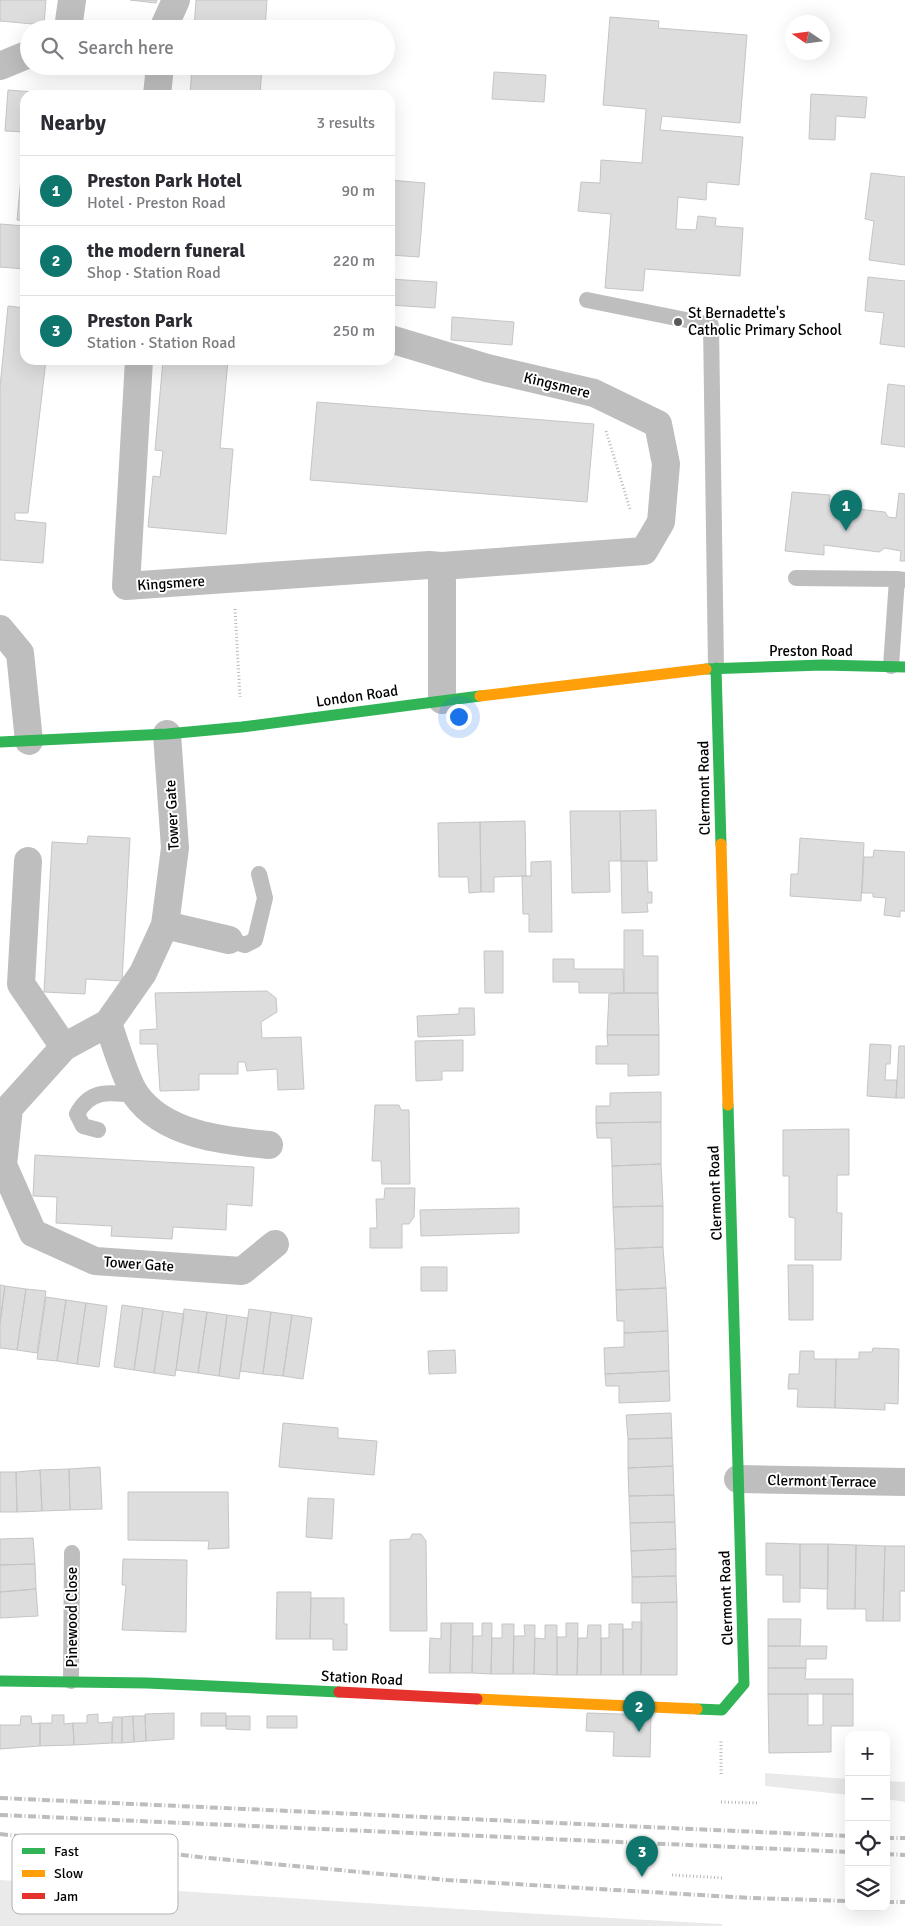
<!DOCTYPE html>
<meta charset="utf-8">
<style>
body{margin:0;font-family:Signika,sans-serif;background:#f2f2f3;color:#2b2b33}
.controls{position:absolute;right:15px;bottom:15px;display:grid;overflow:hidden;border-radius:10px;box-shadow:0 5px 20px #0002}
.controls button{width:45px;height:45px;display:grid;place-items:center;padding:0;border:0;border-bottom:1px solid #e1e1e2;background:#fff;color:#2b2b33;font:25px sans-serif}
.compass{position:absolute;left:785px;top:15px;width:45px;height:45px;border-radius:50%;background:#fff;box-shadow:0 5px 20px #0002;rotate:283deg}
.you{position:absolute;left:458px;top:716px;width:18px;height:18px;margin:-12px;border:4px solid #fff;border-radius:50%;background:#1a73e8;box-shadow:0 0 0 8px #1a73e833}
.badge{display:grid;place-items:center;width:32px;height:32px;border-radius:50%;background:#0f766e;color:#fff;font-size:16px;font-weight:700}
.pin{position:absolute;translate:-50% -41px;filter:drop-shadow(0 1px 2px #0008)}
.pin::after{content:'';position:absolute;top:26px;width:18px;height:15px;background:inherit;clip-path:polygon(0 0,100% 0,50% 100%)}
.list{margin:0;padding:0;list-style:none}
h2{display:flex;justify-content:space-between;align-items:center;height:65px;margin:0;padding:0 20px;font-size:21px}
h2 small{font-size:16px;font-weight:400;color:#7c7c81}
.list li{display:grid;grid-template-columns:32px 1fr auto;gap:15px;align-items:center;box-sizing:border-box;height:70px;padding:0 20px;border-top:1px solid #e1e1e2}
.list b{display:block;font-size:19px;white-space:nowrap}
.list p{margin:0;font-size:16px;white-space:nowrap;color:#7c7c81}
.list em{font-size:16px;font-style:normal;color:#7c7c81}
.icon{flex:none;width:28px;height:28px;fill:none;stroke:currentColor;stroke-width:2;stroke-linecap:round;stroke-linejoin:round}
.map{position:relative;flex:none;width:905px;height:1926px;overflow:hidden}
.search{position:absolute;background:#fff;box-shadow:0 5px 20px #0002;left:20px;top:20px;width:375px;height:55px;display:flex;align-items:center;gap:12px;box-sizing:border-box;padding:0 18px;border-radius:28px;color:#7c7c81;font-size:19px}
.panel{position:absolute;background:#fff;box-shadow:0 5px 20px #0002;left:20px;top:90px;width:375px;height:275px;border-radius:15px}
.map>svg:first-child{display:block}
</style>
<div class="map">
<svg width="905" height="1926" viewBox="0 0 905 1926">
<rect width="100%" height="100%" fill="#fff"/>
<path fill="#eaeaea" d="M 765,1773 L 849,1779 L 849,1795 L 765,1786 Z
M 886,1781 L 905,1782 L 905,1802 L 886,1799 Z
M 0,1880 C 241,1894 481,1912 722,1924 L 722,1926 L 0,1926 Z"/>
<path fill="#ddd" stroke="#c5c5c5" d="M 0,0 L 46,0 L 44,25 L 0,21 Z
M 130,0 L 157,0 L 156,3 Z
M 196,0 L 267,0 L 265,29 L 194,29 Z
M 610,17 L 659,21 L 658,28 L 747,35 L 740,123 L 662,116 L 660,130 L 743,137 L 739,185 L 707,182 L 706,200 L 678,197 L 676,229 L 696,230 L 698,216 L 716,218 L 715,226 L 743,228 L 740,276 L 645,269 L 643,291 L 605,288 L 611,214 L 578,211 L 581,182 L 600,183 L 601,160 L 642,163 L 646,109 L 603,105 Z
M 192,66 L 262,66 L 260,95 L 190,95 Z
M 494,72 L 546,75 L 544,102 L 492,99 Z
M 8,90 L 73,95 L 25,95 L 25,132 L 5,131 Z
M 811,94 L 867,97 L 865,118 L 836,116 L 835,140 L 809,139 Z
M 25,165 L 25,269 L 0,267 L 0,224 L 25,226 L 25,221 L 17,220 L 21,178 L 24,178 Z
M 871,173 L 905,177 L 905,265 L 869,260 L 874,221 L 865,219 Z
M 390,180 L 425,183 L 419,257 L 390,255 Z
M 868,277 L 905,281 L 905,347 L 880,344 L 884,313 L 865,311 Z
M 390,279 L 437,282 L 435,308 L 390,305 Z
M 8,306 L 25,308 L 25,360 L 46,360 L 28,513 L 15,513 L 15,520 L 46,523 L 43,563 L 0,560 L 0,387 Z
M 452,317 L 514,322 L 512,345 L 451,340 Z
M 163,360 L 228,360 L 220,448 L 233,449 L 226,534 L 148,527 L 153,476 L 160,477 L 163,451 L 155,450 Z
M 888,384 L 905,386 L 905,447 L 881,444 Z
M 317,402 L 594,424 L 587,502 L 310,480 Z
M 792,492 L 830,495 L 829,506 L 885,512 L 888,517 L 896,518 L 899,493 L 905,494 L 905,561 L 900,561 L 901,551 L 885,548 L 879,552 L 824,545 L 824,555 L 785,551 Z
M 656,810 L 657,861 L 621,861 L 620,811 Z
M 570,811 L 620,811 L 621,861 L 609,861 L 610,892 L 572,893 Z
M 525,821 L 526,876 L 494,877 L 494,892 L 481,892 L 480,822 Z
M 480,822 L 481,892 L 469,893 L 468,877 L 439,877 L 438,823 Z
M 88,836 L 130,838 L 122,981 L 86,979 L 85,994 L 44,992 L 52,842 L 87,844 Z
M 800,838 L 864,843 L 861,901 L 790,896 L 791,874 L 798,874 Z
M 874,850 L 905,852 L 905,911 L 900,911 L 900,917 L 884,915 L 886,898 L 873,897 L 873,893 L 862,893 L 864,857 L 873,857 Z
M 551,861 L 552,932 L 529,932 L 529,914 L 523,914 L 522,876 L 531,876 L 531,862 Z
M 621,861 L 647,861 L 648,892 L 652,892 L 652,903 L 647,903 L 648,912 L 622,913 Z
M 624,930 L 643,930 L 643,956 L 658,956 L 658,993 L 624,993 Z
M 484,951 L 503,951 L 503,993 L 485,993 Z
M 553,959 L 574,959 L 574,969 L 623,969 L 624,993 L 579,993 L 579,982 L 553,982 Z
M 267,991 L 276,998 L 277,1012 L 261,1022 L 262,1038 L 301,1037 L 304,1089 L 278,1090 L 277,1069 L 247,1071 L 245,1062 L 238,1062 L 238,1074 L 199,1074 L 199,1090 L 160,1091 L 157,1044 L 140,1044 L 140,1030 L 157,1029 L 155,993 Z
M 624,993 L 658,993 L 659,1035 L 607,1035 L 609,994 Z
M 459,1008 L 474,1008 L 475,1035 L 418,1037 L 417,1016 L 459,1014 Z
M 607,1035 L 659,1035 L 659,1075 L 628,1076 L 628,1064 L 596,1064 L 596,1046 L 608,1046 Z
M 463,1040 L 463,1071 L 442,1071 L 442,1080 L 416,1081 L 415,1041 Z
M 870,1044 L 891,1045 L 890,1064 L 886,1064 L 885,1080 L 897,1080 L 896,1098 L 867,1096 Z
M 899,1046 L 905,1046 L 905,1098 L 896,1098 Z
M 661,1092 L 661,1122 L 596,1123 L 596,1106 L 610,1106 L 610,1093 Z
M 375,1105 L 399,1105 L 401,1110 L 409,1110 L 410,1184 L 382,1184 L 381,1161 L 372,1161 Z
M 661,1122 L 661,1164 L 612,1166 L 611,1138 L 597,1138 L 596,1123 Z
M 849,1129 L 849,1175 L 837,1175 L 837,1213 L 842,1213 L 841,1260 L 795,1260 L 795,1218 L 789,1217 L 789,1176 L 783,1176 L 783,1130 Z
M 35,1155 L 254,1167 L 252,1206 L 227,1204 L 226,1230 L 173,1227 L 172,1239 L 111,1236 L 112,1226 L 56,1223 L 57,1197 L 33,1196 Z
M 661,1164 L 663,1206 L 613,1207 L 612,1166 Z
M 385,1188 L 415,1188 L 414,1217 L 409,1224 L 402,1224 L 402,1248 L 370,1248 L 370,1228 L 377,1228 L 376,1199 L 384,1199 Z
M 663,1206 L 663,1247 L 615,1249 L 613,1207 Z
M 519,1208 L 519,1233 L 421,1236 L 420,1210 Z
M 663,1247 L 666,1288 L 616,1290 L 615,1249 Z
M 788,1265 L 813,1265 L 813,1320 L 789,1320 Z
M 421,1267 L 447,1267 L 447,1291 L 421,1291 Z
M 0,1285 L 5,1286 L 0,1323 Z
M 5,1286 L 26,1289 L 17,1350 L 0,1348 L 0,1323 Z
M 666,1288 L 668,1331 L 624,1333 L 624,1321 L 617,1321 L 616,1290 Z
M 26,1289 L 46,1291 L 37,1353 L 17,1350 Z
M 46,1297 L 66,1300 L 57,1361 L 37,1359 Z
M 66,1300 L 86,1303 L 77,1364 L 57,1361 Z
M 86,1303 L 107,1306 L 99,1367 L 77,1364 Z
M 122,1305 L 143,1308 L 134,1370 L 114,1367 Z
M 143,1308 L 163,1311 L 154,1373 L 134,1370 Z
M 184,1309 L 207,1312 L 198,1373 L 176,1370 Z
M 249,1309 L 271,1312 L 263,1374 L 240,1371 Z
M 163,1311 L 184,1314 L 175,1376 L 154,1373 Z
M 207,1312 L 227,1315 L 219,1376 L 198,1373 Z
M 271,1312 L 292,1315 L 283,1376 L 263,1374 Z
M 227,1315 L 248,1318 L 239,1379 L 219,1376 Z
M 292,1315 L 312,1318 L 303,1379 L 283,1376 Z
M 668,1331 L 669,1371 L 605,1374 L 604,1348 L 624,1347 L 624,1333 Z
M 873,1348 L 899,1349 L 898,1404 L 885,1403 L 885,1410 L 835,1408 L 836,1359 L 859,1359 L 859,1352 L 872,1352 Z
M 455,1350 L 456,1373 L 429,1374 L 428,1351 Z
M 800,1351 L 814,1351 L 814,1359 L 836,1359 L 835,1408 L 797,1407 L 798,1389 L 788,1389 L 789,1374 L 799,1374 Z
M 669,1371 L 670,1401 L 619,1403 L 619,1386 L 606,1386 L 605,1374 Z
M 671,1413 L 672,1438 L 628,1439 L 626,1415 Z
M 283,1423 L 338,1428 L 338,1438 L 377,1441 L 374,1475 L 279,1467 Z
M 672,1438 L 673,1466 L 628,1468 L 628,1439 Z
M 673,1466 L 674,1495 L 629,1496 L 628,1468 Z
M 100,1467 L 102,1509 L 70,1510 L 69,1469 Z
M 69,1469 L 70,1510 L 42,1511 L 40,1470 Z
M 40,1470 L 42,1511 L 17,1512 L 16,1472 Z
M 0,1472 L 16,1472 L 17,1512 L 0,1512 Z
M 128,1492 L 228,1492 L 229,1548 L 208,1549 L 209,1541 L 128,1540 Z
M 674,1495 L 675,1522 L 630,1523 L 629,1496 Z
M 308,1498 L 334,1499 L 332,1539 L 306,1537 Z
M 675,1522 L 676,1549 L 631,1551 L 630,1523 Z
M 412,1534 L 421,1534 L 426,1541 L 427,1631 L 390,1631 L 390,1540 L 410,1539 Z
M 33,1538 L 35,1564 L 0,1565 L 0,1539 Z
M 766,1543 L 800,1544 L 800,1602 L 783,1602 L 783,1575 L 766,1575 Z
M 800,1544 L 828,1544 L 828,1589 L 800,1588 Z
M 828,1544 L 856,1545 L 855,1609 L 827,1609 Z
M 856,1545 L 885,1546 L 883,1621 L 866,1621 L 866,1609 L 855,1609 Z
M 885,1546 L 905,1546 L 905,1591 L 900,1591 L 900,1621 L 883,1621 Z
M 676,1549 L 676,1576 L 632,1577 L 631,1551 Z
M 123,1559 L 187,1560 L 186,1632 L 122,1630 L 126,1585 L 122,1585 Z
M 35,1564 L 36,1589 L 0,1592 L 0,1565 Z
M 676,1576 L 677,1602 L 632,1603 L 632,1577 Z
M 36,1589 L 38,1616 L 0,1618 L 0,1592 Z
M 277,1592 L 311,1592 L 310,1639 L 276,1639 Z
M 311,1598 L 344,1598 L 344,1624 L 347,1624 L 347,1650 L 333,1650 L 333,1639 L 310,1639 Z
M 677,1602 L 677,1675 L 641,1675 L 641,1603 Z
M 768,1619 L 801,1619 L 800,1646 L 768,1646 Z
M 632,1622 L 642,1622 L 641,1675 L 623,1675 L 623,1629 L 632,1629 Z
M 441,1623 L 451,1623 L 450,1673 L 429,1673 L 430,1638 L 441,1639 Z
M 451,1623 L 473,1623 L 472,1673 L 450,1673 Z
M 482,1623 L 492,1623 L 491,1674 L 472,1673 L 473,1636 L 482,1636 Z
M 566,1623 L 578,1623 L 577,1675 L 557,1675 L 557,1637 L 566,1637 Z
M 502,1624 L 514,1624 L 513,1674 L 491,1674 L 492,1638 L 502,1638 Z
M 609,1624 L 623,1624 L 623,1675 L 601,1675 L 601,1638 L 609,1638 Z
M 524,1625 L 535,1625 L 534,1674 L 513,1674 L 514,1636 L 525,1636 Z
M 545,1625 L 557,1625 L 557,1675 L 534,1674 L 535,1638 L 545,1639 Z
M 588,1625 L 601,1625 L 601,1675 L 577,1675 L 578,1638 L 587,1638 Z
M 768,1646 L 827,1646 L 826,1659 L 806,1659 L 806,1668 L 768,1668 Z
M 768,1668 L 806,1668 L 805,1679 L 853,1679 L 853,1694 L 768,1694 Z
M 768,1694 L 808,1694 L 808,1725 L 823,1725 L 823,1694 L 853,1694 L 853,1726 L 831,1726 L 831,1752 L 769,1753 Z
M 174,1713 L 174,1739 L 146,1741 L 145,1714 Z
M 201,1713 L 226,1713 L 226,1726 L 201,1726 Z
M 587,1713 L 651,1715 L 650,1757 L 613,1756 L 614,1732 L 586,1731 Z
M 98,1714 L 98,1723 L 112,1722 L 112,1743 L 74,1745 L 73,1723 L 87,1723 L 87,1715 Z
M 52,1715 L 64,1715 L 64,1724 L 73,1723 L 74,1745 L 40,1746 L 40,1723 L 52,1723 Z
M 21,1716 L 31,1716 L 32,1724 L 40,1723 L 40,1746 L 0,1749 L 0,1725 L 20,1725 Z
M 133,1716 L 134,1742 L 122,1743 L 122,1717 Z
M 133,1716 L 145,1716 L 146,1741 L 134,1742 Z
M 226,1716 L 250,1716 L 250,1730 L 226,1729 Z
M 267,1716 L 297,1716 L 297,1728 L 267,1728 Z
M 113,1717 L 122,1717 L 122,1743 L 112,1743 Z"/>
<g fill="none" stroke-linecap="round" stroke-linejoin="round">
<path stroke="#b8b8b8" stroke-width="3" stroke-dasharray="1 2.5" stroke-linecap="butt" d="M 606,431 L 630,509
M 235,609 L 240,697
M 721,1774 L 721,1739
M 721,1802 L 759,1803
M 672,1875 L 724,1878"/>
<path stroke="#bebebe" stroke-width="16" d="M 587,300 L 711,325 L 716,668
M 796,578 L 897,579
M 891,666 L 897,579 L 905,580
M 229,940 L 245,945 L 255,940 L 265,898 L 259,874
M 98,1130 L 83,1126 L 77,1114 C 90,1089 110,1092 135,1095
M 71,1681 L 72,1553"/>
<path stroke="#bebebe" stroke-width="28" d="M 68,29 L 72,0
M 163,29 L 176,0
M 0,66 L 29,54
M 157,95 L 160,66
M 390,339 L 487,368 L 594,393 L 658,424 L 666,464 L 661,522 L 644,551 L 442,566 L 442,700
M 139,360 L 126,586 L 429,565 L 442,566
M 0,629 L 20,653 L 29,741
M 167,734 L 175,848 L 165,925 L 143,973 L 108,1023 L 64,1047 L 9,1108 L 3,1165 L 33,1233 L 95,1261 L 242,1271 L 275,1244
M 28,861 L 21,984 L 64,1047
M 165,925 L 229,940
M 108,1023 C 114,1041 127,1083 136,1095 C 164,1135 225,1141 269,1145
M 738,1479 L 905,1482"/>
<path stroke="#30b455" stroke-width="11" d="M 716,668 L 721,844
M 706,669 L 823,665 L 905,667
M 0,742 L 167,734 L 242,727 L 480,696
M 0,1681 L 147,1683 L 339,1692
M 697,1709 L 722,1710 L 744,1684 L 728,1105"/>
<path stroke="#ff9f0a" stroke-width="11" d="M 480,696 L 706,669
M 721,844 L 728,1105
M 477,1699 L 697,1709"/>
<path stroke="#e5322d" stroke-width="11" d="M 339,1692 L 477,1699"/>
<path stroke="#bdbdbd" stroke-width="4" stroke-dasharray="8 2.5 1 2.5" stroke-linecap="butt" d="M 0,1798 L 849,1836
M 0,1815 L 849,1852
M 0,1834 L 208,1858 L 447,1880 L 750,1898 L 849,1901
M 886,1838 L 905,1838
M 886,1854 L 905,1855
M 886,1902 L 905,1902"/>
</g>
<circle fill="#595959" stroke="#fff" stroke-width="2" cx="678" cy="322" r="5"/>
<g text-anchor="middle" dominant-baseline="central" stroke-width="4" stroke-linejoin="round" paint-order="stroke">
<g font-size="15" fill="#000" stroke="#fff" text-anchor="start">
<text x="688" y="313">St Bernadette's<tspan x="688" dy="17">Catholic Primary School</tspan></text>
</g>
<g font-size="15" fill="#000" stroke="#fff">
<text transform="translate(557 385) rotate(14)">Kingsmere</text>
<text transform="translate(171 583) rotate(-4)">Kingsmere</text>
<text x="811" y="651">Preston Road</text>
<text transform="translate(357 696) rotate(-8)">London Road</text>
<text transform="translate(704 788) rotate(-91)">Clermont Road</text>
<text transform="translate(172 815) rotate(-93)">Tower Gate</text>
<text transform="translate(715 1193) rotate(-92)">Clermont Road</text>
<text transform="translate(139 1264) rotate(4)">Tower Gate</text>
<text transform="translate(822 1481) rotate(1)">Clermont Terrace</text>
<text transform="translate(726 1598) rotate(-92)">Clermont Road</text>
<text transform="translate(72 1617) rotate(-90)">Pinewood Close</text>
<text transform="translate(362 1678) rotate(3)">Station Road</text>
</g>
</g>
<rect x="12" y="1834" width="166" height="80" rx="8" fill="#fff" stroke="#b2b2b2" stroke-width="1"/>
<rect x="22" y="1848" width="23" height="6" fill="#30b455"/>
<rect x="22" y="1870" width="23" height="7" fill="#ff9f0a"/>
<rect x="22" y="1893" width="23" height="6" fill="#e5322d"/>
<g font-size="14" fill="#000">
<text x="54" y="1856">Fast</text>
<text x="54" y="1878">Slow</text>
<text x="54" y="1901">Jam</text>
</g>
</svg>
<div class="controls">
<button>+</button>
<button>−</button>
<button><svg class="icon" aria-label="locate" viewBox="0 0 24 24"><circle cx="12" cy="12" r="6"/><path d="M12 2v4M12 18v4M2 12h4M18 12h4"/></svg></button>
<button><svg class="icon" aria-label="layers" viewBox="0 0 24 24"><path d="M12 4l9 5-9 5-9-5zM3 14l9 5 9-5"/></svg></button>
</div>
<svg class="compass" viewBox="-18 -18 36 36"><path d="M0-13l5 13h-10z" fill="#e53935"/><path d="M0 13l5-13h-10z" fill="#7c7c81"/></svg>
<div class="you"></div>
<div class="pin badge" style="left:846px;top:531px">1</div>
<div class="pin badge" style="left:639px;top:1732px">2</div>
<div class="pin badge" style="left:642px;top:1877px">3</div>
<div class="search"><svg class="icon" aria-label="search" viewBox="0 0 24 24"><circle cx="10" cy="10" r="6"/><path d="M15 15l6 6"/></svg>Search here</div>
<section class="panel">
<h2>Nearby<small>3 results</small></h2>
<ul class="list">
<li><span class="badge">1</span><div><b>Preston Park Hotel</b><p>Hotel · Preston Road</p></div><em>90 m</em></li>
<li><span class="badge">2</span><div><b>the modern funeral</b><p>Shop · Station Road</p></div><em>220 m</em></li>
<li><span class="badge">3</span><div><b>Preston Park</b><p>Station · Station Road</p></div><em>250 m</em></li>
</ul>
</section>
</div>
